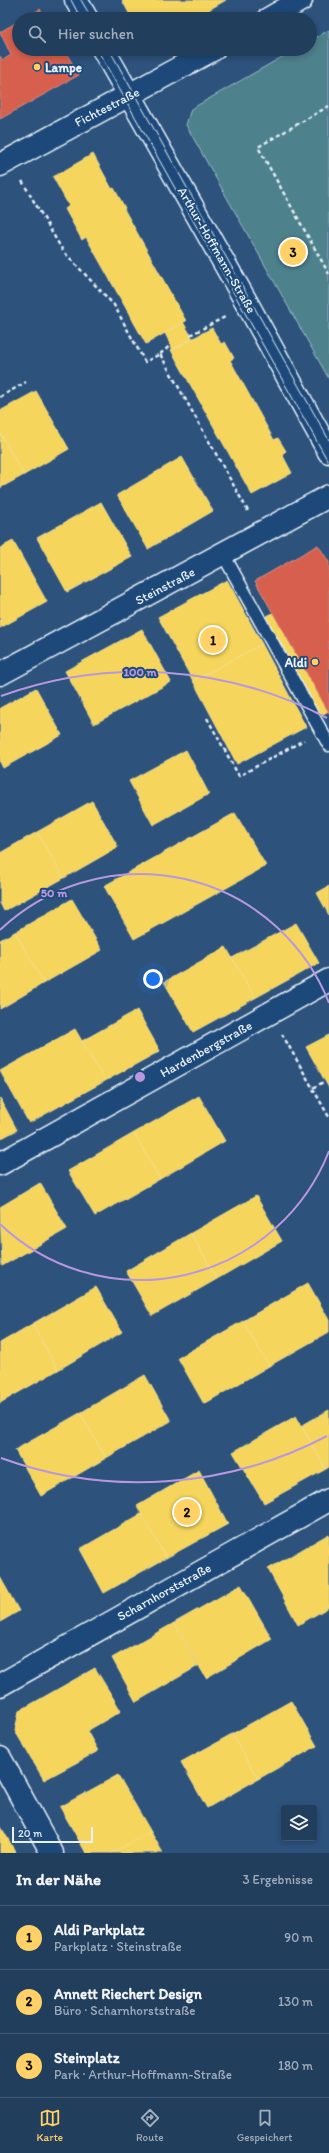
<!DOCTYPE html>
<html lang="de">
<meta charset="utf-8">
<style>
body{margin:0;font-family:Itim,sans-serif;background:#2a4563;color:#f1f3f6}
.controls{position:absolute;right:12px;bottom:12px;display:grid;overflow:hidden;border-radius:4px;box-shadow:0 2px 6px #0003}
.controls button{width:36px;height:36px;display:grid;place-items:center;padding:0;border:0;border-bottom:1px solid #3f5772;background:#223e5d;color:#f1f3f6;font:20px sans-serif}
.scale{position:absolute;left:12px;bottom:10px;width:81px;box-sizing:border-box;padding-left:4px;border:2px solid #e8f1f8;border-top:0;font-size:11px;line-height:14px;white-space:nowrap;color:#e8f1f8;-webkit-text-stroke:3px #1f4a7a;paint-order:stroke}
.you{position:absolute;left:153px;top:979px;width:14px;height:14px;margin:-10px;border:3px solid #fff;border-radius:50%;background:#1a73e8;box-shadow:0 0 0 6px #1a73e833}
.badge{display:grid;place-items:center;width:26px;height:26px;border-radius:50%;background:#ffd166;color:#111;font-size:13px;font-weight:700}
.pin{position:absolute;translate:-50% -50%;border:2px solid #fff;box-shadow:0 1px 4px #0006}
.list{margin:0;padding:0;list-style:none}
h2{display:flex;justify-content:space-between;align-items:center;height:52px;margin:0;padding:0 16px;font-size:17px}
h2 small{font-size:13px;font-weight:400;color:#a2aebc}
.list li{display:grid;grid-template-columns:26px 1fr auto;gap:12px;align-items:center;box-sizing:border-box;height:64px;padding:0 16px;border-top:1px solid #3f5772}
.list b{display:block;font-size:15px;white-space:nowrap}
.list p{margin:0;font-size:13px;white-space:nowrap;color:#a2aebc}
.list em{font-size:13px;font-style:normal;color:#a2aebc}
.icon{flex:none;width:22px;height:22px;fill:none;stroke:currentColor;stroke-width:2;stroke-linecap:round;stroke-linejoin:round}
.map{position:relative;flex:none;width:329px;height:1853px;overflow:hidden}
.search{position:absolute;background:#223e5d;box-shadow:0 2px 6px #0003;left:12px;right:12px;top:12px;height:44px;display:flex;align-items:center;gap:10px;box-sizing:border-box;padding:0 14px;border-radius:22px;color:#a2aebc;font-size:15px}
.sheet{height:244px;background:#223e5d}
nav{display:flex;justify-content:space-around;align-items:center;box-sizing:border-box;height:56px;border-top:1px solid #3f5772;background:#223e5d;font-size:11px;color:#a2aebc}
nav a{display:grid;justify-items:center;gap:2px}
nav .on{color:#ffd166}
.map>svg:first-child{display:block}
</style>
<div class="map">
<svg width="329" height="1853" viewBox="0 0 329 1853">
<rect width="100%" height="100%" fill="#2d527c"/>
<filter id="ink" filterUnits="userSpaceOnUse"><feTurbulence type="fractalNoise" baseFrequency=".025" numOctaves="2"/><feDisplacementMap in="SourceGraphic" scale="8" xChannelSelector="R" yChannelSelector="G"/><feConvolveMatrix kernelMatrix="1 2 1 2 8 2 1 2 1" color-interpolation-filters="sRGB"/></filter>
<g filter="url(#ink)">
<path fill="#4e818c" stroke="#9bb9c2" d="M 329,30 L 329,379 L 186,125 L 191,109 L 296,49 L 310,49 L 310,41 Z"/>
<path fill="#f6d55c" stroke="#f2dd8b" d="M 122,0 L 226,0 L 193,19 L 132,19 Z
M 93,154 L 112,189 L 114,188 L 125,208 L 124,209 L 186,321 L 146,344 L 86,237 L 82,240 L 65,209 L 69,206 L 53,177 Z
M 183,322 L 193,339 L 173,350 L 165,333 Z
M 212,328 L 221,344 L 225,342 L 234,358 L 230,360 L 274,440 L 278,438 L 286,451 L 282,454 L 292,473 L 252,495 L 171,350 Z
M 36,391 L 69,449 L 24,475 L 0,433 L 0,411 Z
M 0,433 L 24,475 L 0,488 Z
M 182,457 L 213,511 L 148,549 L 117,495 Z
M 101,502 L 132,557 L 67,592 L 37,538 Z
M 13,541 L 47,602 L 0,628 L 0,548 Z
M 227,580 L 262,644 L 193,681 L 158,617 Z
M 273,613 L 328,711 L 319,717 L 263,618 Z
M 142,629 L 171,682 L 94,724 L 65,671 Z
M 262,644 L 306,727 L 237,764 L 193,681 Z
M 36,688 L 62,735 L 3,768 L 0,762 L 0,708 Z
M 186,750 L 209,794 L 153,825 L 129,781 Z
M 92,801 L 118,847 L 64,878 L 37,832 Z
M 235,813 L 266,866 L 134,939 L 104,886 Z
M 37,832 L 64,878 L 4,911 L 0,903 L 0,853 Z
M 329,886 L 329,915 L 317,893 Z
M 72,899 L 102,950 L 44,983 L 15,932 Z
M 296,923 L 319,963 L 255,998 L 232,958 Z
M 15,932 L 44,983 L 0,1009 L 0,940 Z
M 226,947 L 255,998 L 193,1032 L 164,982 Z
M 137,1010 L 160,1051 L 105,1081 L 82,1041 Z
M 75,1029 L 105,1081 L 29,1123 L 0,1071 Z
M 329,1035 L 329,1088 L 306,1047 Z
M 199,1096 L 225,1141 L 160,1179 L 134,1133 Z
M 0,1098 L 17,1130 L 0,1139 Z
M 134,1133 L 160,1179 L 95,1216 L 68,1171 Z
M 40,1183 L 67,1229 L 2,1266 L 0,1207 Z
M 256,1196 L 282,1241 L 217,1279 L 191,1233 Z
M 191,1233 L 217,1279 L 152,1316 L 126,1271 Z
M 308,1283 L 329,1320 L 329,1332 L 269,1366 L 243,1321 Z
M 96,1287 L 122,1332 L 58,1370 L 32,1324 Z
M 243,1321 L 269,1366 L 204,1404 L 178,1358 Z
M 32,1324 L 58,1370 L 0,1403 L 0,1343 Z
M 145,1375 L 171,1421 L 106,1458 L 80,1413 Z
M 329,1410 L 329,1467 L 326,1469 L 301,1426 Z
M 80,1413 L 106,1458 L 41,1496 L 15,1450 Z
M 296,1416 L 326,1469 L 264,1503 L 233,1452 Z
M 199,1470 L 228,1524 L 166,1558 L 137,1506 Z
M 141,1514 L 166,1558 L 104,1593 L 80,1549 Z
M 329,1534 L 329,1607 L 298,1625 L 268,1569 Z
M 0,1577 L 19,1611 L 0,1622 Z
M 241,1585 L 272,1639 L 206,1678 L 174,1623 Z
M 174,1623 L 198,1666 L 136,1702 L 112,1658 Z
M 95,1668 L 121,1711 L 87,1731 L 98,1751 L 44,1780 L 15,1731 L 19,1711 Z
M 291,1701 L 317,1746 L 258,1779 L 232,1734 Z
M 232,1734 L 258,1779 L 207,1808 L 181,1762 Z
M 118,1775 L 151,1832 L 111,1853 L 86,1853 L 60,1807 Z
M 0,1825 L 16,1853 L 0,1853 Z
M 151,1832 L 163,1853 L 111,1853 Z"/>
<path fill="#d6604d" stroke="#db8c80" d="M 40,9 L 46,19 L 23,19 Z
M 19,21 L 19,49 L 64,49 L 79,75 L 0,119 L 0,56 L 3,60 L 11,55 L 0,32 Z
M 318,545 L 329,562 L 329,713 L 255,581 Z"/>
<g fill="none" stroke-linecap="round" stroke-linejoin="round">
<defs>
<path id="lane" d="M 223,554 L 329,745"/>
<path id="street" d="M 268,19 L 301,0
M 0,165 L 214,49
M 0,674 L 329,496
M 0,1164 L 329,980
M 0,1685 L 329,1500
M 0,1758 L 52,1853"/>
<path id="secondary" d="M 76,0 L 87,19
M 103,49 L 248,305 L 329,452"/>
</defs>
<use href="#lane" stroke="#e8f1f8" stroke-width="15"/>
<use href="#street" stroke="#e8f1f8" stroke-width="25"/>
<use href="#secondary" stroke="#e8f1f8" stroke-width="25"/>
<path stroke="#e8f1f8" stroke-width="2.5" stroke-dasharray="4 3" stroke-linecap="butt" d="M 329,106 L 258,147 L 329,274
M 22,181 L 63,251 L 114,305 L 145,362 L 160,354 L 248,511
M 190,335 L 225,317
M 160,354 L 171,345
M 0,397 L 26,382
M 207,718 L 239,776 L 304,740
M 282,1034 L 329,1117
M 313,1088 L 325,1081"/>
<use href="#lane" stroke="#1f4a7a" stroke-width="12"/>
<use href="#street" stroke="#1f4a7a" stroke-width="22"/>
<use href="#secondary" stroke="#1f4a7a" stroke-width="22"/>
<path stroke="#e8f1f8" stroke-width="1" d="M 71,0 L 81,19
M 81,0 L 92,19
M 97,49 L 329,463
M 109,49 L 329,440"/>
</g>
</g>
<g fill="none" stroke="#b798de" stroke-width="2">
<path d="M329 1151A203 203 0 0 1 0 1224M0 930A203 203 0 0 1 329 1003"/>
<path d="M327 1436A405 405 0 0 1 1 1458M1 696A405 405 0 0 1 327 718"/>
</g>
<g fill="#ffd166" stroke="#1f4a7a" stroke-width="1.5">
<circle cx="37" cy="67" r="4"/>
<circle cx="315" cy="662" r="4"/>
</g>
<g text-anchor="middle" dominant-baseline="central" stroke-width="4" stroke-linejoin="round" paint-order="stroke">
<g font-size="13" font-weight="bold" fill="#e8f1f8" stroke="#1f4a7a" text-anchor="start">
<text x="45" y="67">Lampe</text>
<text x="307" y="662" text-anchor="end">Aldi</text>
</g>
<g font-size="13" fill="#e8f1f8" stroke="#1f4a7a">
<text transform="translate(107 107) rotate(-27)">Fichtestraße</text>
<text transform="translate(217 250) rotate(60)">Arthur-Hoffmann-Straße</text>
<text transform="translate(165 586) rotate(-28)">Steinstraße</text>
<text transform="translate(206 1049) rotate(-29)">Hardenbergstraße</text>
<text transform="translate(164 1592) rotate(-29)">Scharnhorststraße</text>
</g>
</g>
<circle cx="140" cy="1077" r="6" fill="#b798de" stroke="#1f4a7a" stroke-width="2"/>
<g font-size="12" text-anchor="middle" font-weight="bold" fill="#b798de" stroke="#1f4a7a" stroke-width="4" stroke-linejoin="round" paint-order="stroke">
<text x="140" y="676">100 m</text>
<text x="54" y="897">50 m</text>
</g>
</svg>
<div class="controls">
<button><svg class="icon" aria-label="layers" viewBox="0 0 24 24"><path d="M12 4l9 5-9 5-9-5zM3 14l9 5 9-5"/></svg></button>
</div>
<div class="scale">20 m</div>
<div class="you"></div>
<div class="pin badge" style="left:213px;top:640px">1</div>
<div class="pin badge" style="left:187px;top:1512px">2</div>
<div class="pin badge" style="left:293px;top:252px">3</div>
<div class="search"><svg class="icon" aria-label="search" viewBox="0 0 24 24"><circle cx="10" cy="10" r="6"/><path d="M15 15l6 6"/></svg>Hier suchen</div>
</div>
<section class="sheet">
<h2>In der Nähe<small>3 Ergebnisse</small></h2>
<ul class="list">
<li><span class="badge">1</span><div><b>Aldi Parkplatz</b><p>Parkplatz · Steinstraße</p></div><em>90 m</em></li>
<li><span class="badge">2</span><div><b>Annett Riechert Design</b><p>Büro · Scharnhorststraße</p></div><em>130 m</em></li>
<li><span class="badge">3</span><div><b>Steinplatz</b><p>Park · Arthur-Hoffmann-Straße</p></div><em>180 m</em></li>
</ul>
</section>
<nav>
<a class="on"><svg class="icon" aria-label="map" viewBox="0 0 24 24"><path d="M3 6l6-2 6 2 6-2v14l-6 2-6-2-6 2zM9 4v14M15 6v14"/></svg>Karte</a>
<a><svg class="icon" aria-label="directions" viewBox="0 0 24 24"><path d="M12 3l9 9-9 9-9-9zM9 14v-3h6M13 9l2 2-2 2"/></svg>Route</a>
<a><svg class="icon" aria-label="saved" viewBox="0 0 24 24"><path d="M7 4h10v16l-5-4-5 4z"/></svg>Gespeichert</a>
</nav>
